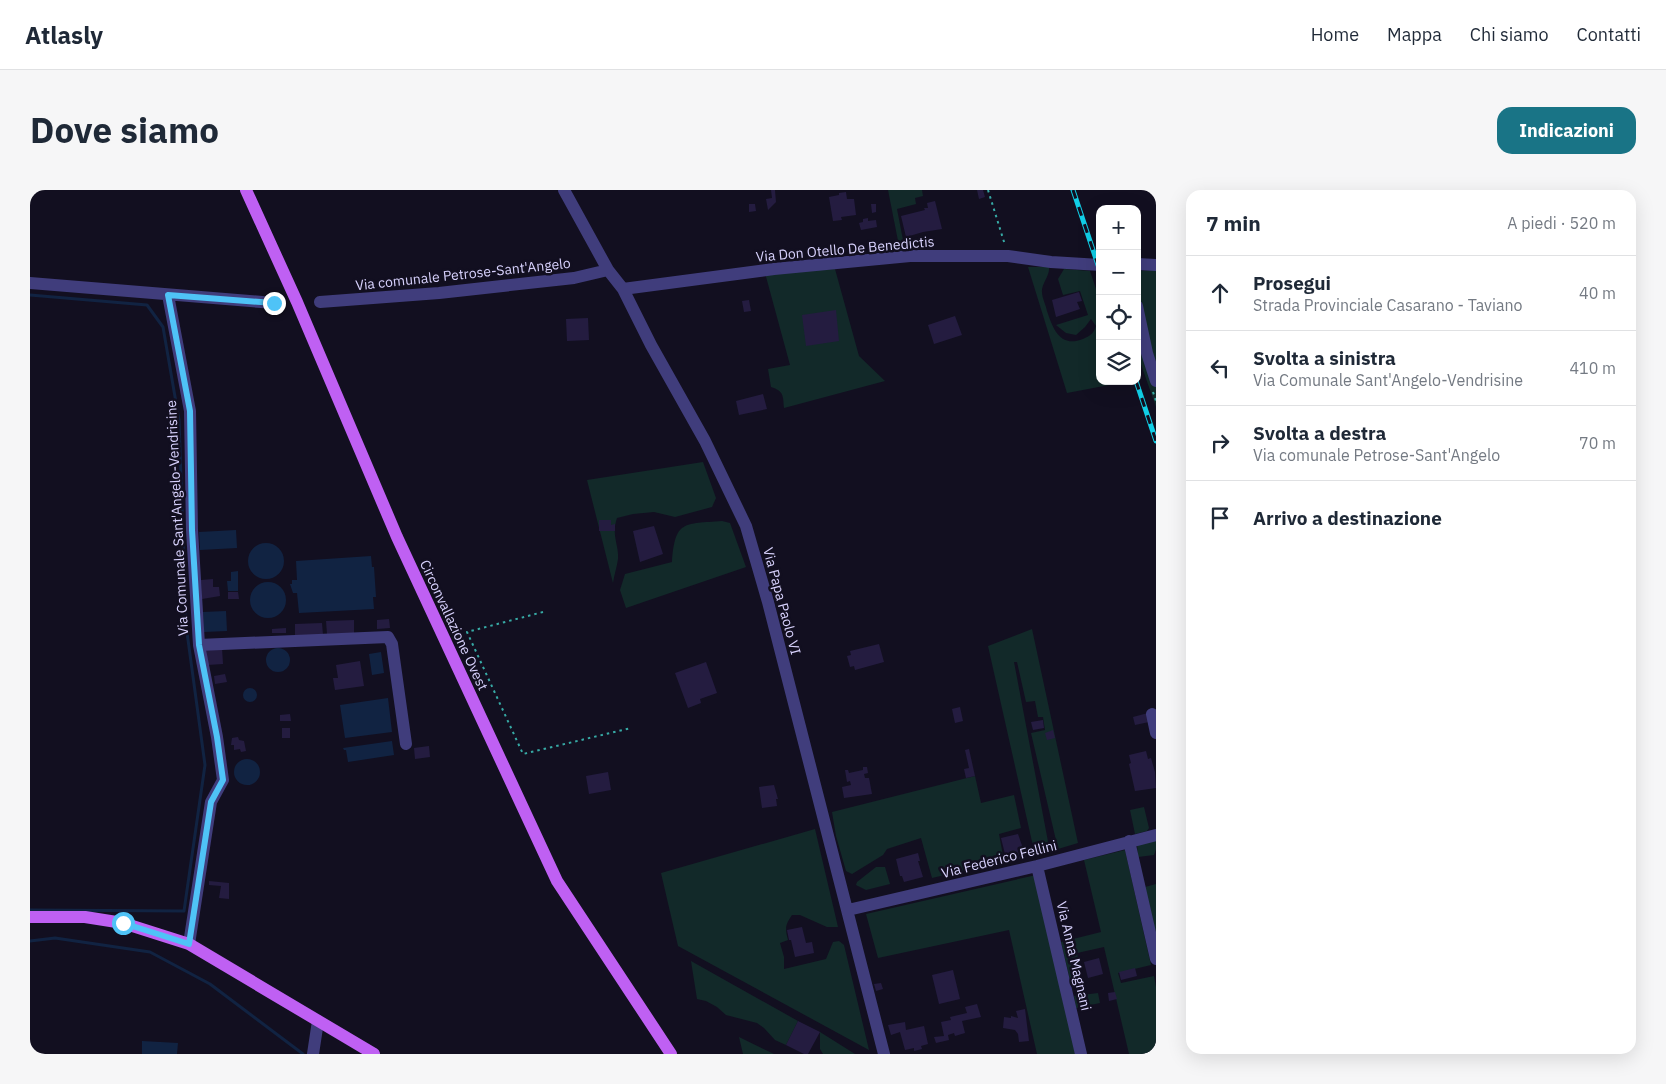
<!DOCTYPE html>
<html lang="it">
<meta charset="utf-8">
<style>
body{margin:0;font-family:"IBM Plex Sans",sans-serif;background:#f6f6f7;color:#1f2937}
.controls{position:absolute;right:15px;top:15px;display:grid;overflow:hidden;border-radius:10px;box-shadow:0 5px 20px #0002}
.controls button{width:45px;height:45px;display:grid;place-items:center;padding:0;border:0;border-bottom:1px solid #e0e1e3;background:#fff;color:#1f2937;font:25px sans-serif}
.stop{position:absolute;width:15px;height:15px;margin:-11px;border:4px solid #4fc3f7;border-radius:50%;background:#fff}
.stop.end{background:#4fc3f7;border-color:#fff;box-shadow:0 1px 5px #0008}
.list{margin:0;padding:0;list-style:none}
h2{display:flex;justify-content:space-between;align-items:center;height:65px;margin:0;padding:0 20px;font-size:21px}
h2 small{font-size:16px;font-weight:400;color:#747a83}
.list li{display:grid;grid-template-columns:32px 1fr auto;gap:15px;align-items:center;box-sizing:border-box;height:75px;padding:0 20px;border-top:1px solid #e0e1e3}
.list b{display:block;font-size:19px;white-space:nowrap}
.list p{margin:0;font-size:16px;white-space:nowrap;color:#747a83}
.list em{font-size:16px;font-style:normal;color:#747a83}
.icon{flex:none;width:28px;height:28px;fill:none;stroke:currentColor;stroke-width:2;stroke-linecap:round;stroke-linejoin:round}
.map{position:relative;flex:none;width:1126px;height:864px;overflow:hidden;border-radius:15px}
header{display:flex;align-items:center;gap:30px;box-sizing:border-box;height:70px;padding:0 25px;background:#fff;border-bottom:1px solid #e0e1e3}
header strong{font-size:24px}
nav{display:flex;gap:28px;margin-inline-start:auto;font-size:18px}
.intro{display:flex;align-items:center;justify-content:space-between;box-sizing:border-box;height:120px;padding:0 30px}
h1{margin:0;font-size:35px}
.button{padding:12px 22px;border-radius:15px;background:#197486;color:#fff;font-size:18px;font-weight:700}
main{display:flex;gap:30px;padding:0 30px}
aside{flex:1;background:#fff;border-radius:15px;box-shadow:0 5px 20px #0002}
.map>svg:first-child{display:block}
</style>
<header>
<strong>Atlasly</strong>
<nav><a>Home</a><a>Mappa</a><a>Chi siamo</a><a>Contatti</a></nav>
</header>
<div class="intro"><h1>Dove siamo</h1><a class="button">Indicazioni</a></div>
<main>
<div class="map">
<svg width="1126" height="864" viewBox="0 0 1126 864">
<rect width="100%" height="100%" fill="#120f20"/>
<path fill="#122929" d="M 858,0 L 892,0 L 893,6 L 885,8 L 886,14 L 867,19 L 873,50 L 879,50 L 881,60 L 870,61 Z
M 998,77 L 1019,77 C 1020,86 1011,94 1012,102 C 1012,108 1016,115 1017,121 C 1023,139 1030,158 1053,149 C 1060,146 1064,143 1066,136 L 1061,129 L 1055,137 L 1046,145 L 1036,143 L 1026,135 L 1058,125 L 1050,101 L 1033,105 L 1028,89 L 1034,79 L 1060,81 L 1070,111 L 1070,191 L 1095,192 L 1037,203 Z
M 805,79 L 829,166 L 855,191 L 754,218 C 753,206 754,201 741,197 L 738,179 L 760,175 L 735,83 Z
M 1126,80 L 1126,217 L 1107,163 L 1107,81 Z
M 673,272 L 686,308 L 682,317 L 645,327 L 624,322 L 603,324 L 587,328 C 581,345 589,355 588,369 C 587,377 584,385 583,393 L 557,290 Z
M 692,331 L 700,333 L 716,377 L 596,418 L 590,400 L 595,384 L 642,372 C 645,330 654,334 692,331 Z
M 1002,439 L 1048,653 L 1028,659 L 1001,543 L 1015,540 L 1013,527 L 1008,527 L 1005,511 L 996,512 L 987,472 L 984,472 L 1020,662 L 1005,665 L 958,456 Z
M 945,586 L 951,613 L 984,605 L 991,638 L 969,644 L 974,671 L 902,688 L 891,648 L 857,659 L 853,665 L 822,684 L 816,681 L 806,646 L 802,622 Z
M 1114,617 L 1119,638 L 1117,641 L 1105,644 L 1100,620 Z
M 785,639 L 808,737 L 797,737 L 770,725 L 762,725 C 755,735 755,739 758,750 L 750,753 L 754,767 L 754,779 L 796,769 L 803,752 L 809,751 L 814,755 L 839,860 L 648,756 L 631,683 Z
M 1126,650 L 1126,659 L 1124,665 L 1108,667 L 1107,654 Z
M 1095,660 L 1121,775 L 1088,783 L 1091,793 L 1124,786 L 1126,797 L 1126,864 L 1099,864 L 1074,757 L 1047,763 L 1052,788 L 1050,791 L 1046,793 L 1040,790 L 1031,752 L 1071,742 L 1054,670 Z
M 846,677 L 855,677 L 860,694 L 836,700 L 826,695 L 827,692 Z
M 1006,685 L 1047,864 L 1007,864 L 979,740 L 848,768 L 836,724 Z
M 1126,694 L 1126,746 L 1115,697 Z
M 661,771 L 768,831 L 756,855 L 745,850 L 734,838 L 727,833 L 696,825 L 687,817 L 676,811 L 667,809 Z
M 1068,803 L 1070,813 L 1046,818 L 1044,806 Z
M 790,842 L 825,864 L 793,864 L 790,859 Z
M 709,847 L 744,864 L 713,864 Z"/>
<path fill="#112342" d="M 206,340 L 207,358 L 170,360 L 169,342 Z
M218 371a18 18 0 1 1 36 0a18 18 0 1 1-36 0Z
M 341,366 L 342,377 L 344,377 L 346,407 L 343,407 L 344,419 L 269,423 L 267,403 L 263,403 L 260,394 L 262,394 L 262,390 L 267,390 L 266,371 Z
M 208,381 L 208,401 L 198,401 L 197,391 L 201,391 L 201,382 Z
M220 410a18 18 0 1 1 36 0a18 18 0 1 1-36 0Z
M 196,421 L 197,441 L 174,442 L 173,422 Z
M236 470a12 12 0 1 1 24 0a12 12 0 1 1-24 0Z
M 351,462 L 354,483 L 342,485 L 339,464 Z
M213 505a7 7 0 1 1 14 0a7 7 0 1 1-14 0Z
M 358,508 L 362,542 L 315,548 L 310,515 Z
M 362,551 L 364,565 L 318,572 L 316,560 L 314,560 L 313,558 Z
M204 582a13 13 0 1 1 26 0a13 13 0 1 1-26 0Z
M 112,851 L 148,853 L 147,864 L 112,864 Z"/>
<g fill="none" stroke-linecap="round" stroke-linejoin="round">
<path stroke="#112342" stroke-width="3" d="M 0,105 L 117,115 L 133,137 L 149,230 L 156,435 L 175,575 L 154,721 L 0,720
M 0,751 L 25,748 L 120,762 L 180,794 L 273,864"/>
</g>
<path fill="#241c40" d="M 741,0 L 745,0 L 746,12 L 738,20 L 736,9 L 742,8 Z
M 947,0 L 953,0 L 955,7 L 949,9 Z
M 816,2 L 817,9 L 824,9 L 826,25 L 811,27 L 812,30 L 803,31 L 799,7 L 809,5 L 809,3 Z
M 905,11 L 912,39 L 893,42 L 876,47 L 871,26 L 895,20 L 894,18 L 898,18 L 897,13 Z
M 719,14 L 725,14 L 726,21 L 719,22 Z
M 841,14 L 846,14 L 846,22 L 842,23 Z
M 838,28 L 838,31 L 846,30 L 847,37 L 831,40 L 829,33 L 833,32 L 833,29 Z
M 1049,102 L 1052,111 L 1047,112 L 1050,119 L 1026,127 L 1022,110 Z
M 719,110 L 721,121 L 714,122 L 712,111 Z
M 806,120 L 809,151 L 776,156 L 772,125 Z
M 925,126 L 932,145 L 904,154 L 898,135 Z
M 558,128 L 559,150 L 537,151 L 536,129 Z
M 733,204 L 737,219 L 709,225 L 706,211 Z
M 569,330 L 581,330 L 581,335 L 585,334 L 585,341 L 569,341 Z
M 624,336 L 633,364 L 610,372 L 603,341 Z
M 183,389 L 183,397 L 189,397 L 190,406 L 172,409 L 171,390 Z
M 198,402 L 208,402 L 209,409 L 198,409 Z
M 359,429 L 360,438 L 347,439 L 347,430 Z
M 324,430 L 324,443 L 297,444 L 296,431 Z
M 292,433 L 293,445 L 265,446 L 265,434 Z
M 256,438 L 256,443 L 242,443 L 242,439 Z
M 849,454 L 854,472 L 825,480 L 824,476 L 820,477 L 817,466 L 821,465 L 820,461 Z
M 192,458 L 193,474 L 177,475 L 176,459 Z
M 330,471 L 334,496 L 305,500 L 303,488 L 308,488 L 306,475 Z
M 676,472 L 687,503 L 670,509 L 671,513 L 658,518 L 645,483 Z
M 195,484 L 197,492 L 185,494 L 184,486 Z
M 930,517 L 933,531 L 925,533 L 922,519 Z
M 1118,523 L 1119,532 L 1105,535 L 1103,527 Z
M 260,524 L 261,531 L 250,531 L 250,525 Z
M 1013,530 L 1014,538 L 1003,540 L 1001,532 Z
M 252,538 L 260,538 L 260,548 L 252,548 Z
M 1023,540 L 1025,548 L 1017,550 L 1015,543 Z
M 208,547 L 209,550 L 214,551 L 216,561 L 211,562 L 210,559 L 204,560 L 204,555 L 201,555 L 202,548 Z
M 399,556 L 400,567 L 385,569 L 384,558 Z
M 939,559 L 945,586 L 936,588 L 934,579 L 939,578 L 935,560 Z
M 1116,561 L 1118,569 L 1121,568 L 1125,582 L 1126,598 L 1105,601 L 1099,574 L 1101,573 L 1099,565 Z
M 833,577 L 837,577 L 838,583 L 834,584 L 835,588 L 839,588 L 842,604 L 814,608 L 812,597 L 821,595 L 820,591 L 817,592 L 815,580 L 818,580 L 819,583 L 833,580 Z
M 578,582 L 581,600 L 559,604 L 556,586 Z
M 744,595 L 748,609 L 746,609 L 747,616 L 732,618 L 729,597 Z
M 988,644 L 996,667 L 977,672 L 971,648 Z
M 888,663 L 890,671 L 888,671 L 893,687 L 874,692 L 872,686 L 870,686 L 866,669 Z
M 179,691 L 199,693 L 199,709 L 189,708 L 191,696 L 179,695 Z
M 772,737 L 776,753 L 782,752 L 784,763 L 765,767 L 761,750 L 759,750 L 757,740 Z
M 1069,768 L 1073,784 L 1058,788 L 1054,772 Z
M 1105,778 L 1107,786 L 1091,790 L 1089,782 Z
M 923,780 L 930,809 L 909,814 L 902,785 Z
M 851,793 L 853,799 L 846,801 L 844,794 Z
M 1085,802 L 1087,809 L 1079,811 L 1078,803 Z
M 947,814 L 951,827 L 932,831 L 935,843 L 925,846 L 924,843 L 918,845 L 919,850 L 906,853 L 904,847 L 914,846 L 911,832 L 921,830 L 920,827 L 937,823 L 935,817 Z
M 995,819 L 999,851 L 989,852 L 988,844 L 985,840 L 973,838 L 974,827 L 981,828 L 981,826 L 988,828 L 986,821 Z
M 768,831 L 790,842 L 778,864 L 774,864 L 756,855 Z
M 875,832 L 876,840 L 894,836 L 898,854 L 891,856 L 892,859 L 884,861 L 884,858 L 875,860 L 870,842 L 861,845 L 858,835 Z"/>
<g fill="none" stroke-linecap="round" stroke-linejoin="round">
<path stroke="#37aaa5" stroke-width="2" stroke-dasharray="2.5 4" stroke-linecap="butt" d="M 958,0 L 975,55
M 1108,94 L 1109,104
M 1123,202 L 1126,211
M 513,422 L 437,442 L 493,564 L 601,538"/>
<path stroke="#403d7c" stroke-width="12" d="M 534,0 L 578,80 L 593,99 L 621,155 L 675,251 L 716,336 L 738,412 L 854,864
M 1107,74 L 1126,75
M 0,93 L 244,113
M 593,99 L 744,79 L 880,66 L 978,66 L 1021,72 L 1070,75
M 138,105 L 160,221 L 162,340 L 169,455 L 187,547 L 193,590 L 181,612 L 159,754
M 290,112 L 409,103 L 544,88 L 578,80
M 1107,116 L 1117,163 L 1126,191
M 169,455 L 358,447 L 362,454 L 376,554
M 1122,524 L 1126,543
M 1099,651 L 1126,769
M 1007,676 L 1051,864
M 818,720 L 1007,676 L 1126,645
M 283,864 L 288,831"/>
<path stroke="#bf60f3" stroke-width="12" d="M 216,0 L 267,112 L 367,347 L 527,691 L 641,864
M 0,727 L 55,727 L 93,733 L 159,754 L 344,864"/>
<defs>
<path id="rail" d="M 1043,0 L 1070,81
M 1106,191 L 1126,251"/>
</defs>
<use href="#rail" stroke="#11cfe7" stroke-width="5"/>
<use href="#rail" stroke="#120f20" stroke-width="3" stroke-dasharray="9" stroke-linecap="butt"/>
</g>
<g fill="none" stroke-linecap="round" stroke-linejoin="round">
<path stroke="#4fc3f7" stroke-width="6" d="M 93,733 L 159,754 L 181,612 L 193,590 L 187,547 L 169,455 L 162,340 L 160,221 L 138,105 L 244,113"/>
</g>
<g text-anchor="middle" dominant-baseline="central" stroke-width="5" stroke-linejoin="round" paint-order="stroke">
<g font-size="14" fill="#d7d1fc" stroke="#120f20">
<text transform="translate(815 59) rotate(-5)">Via Don Otello De Benedictis</text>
<text transform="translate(433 84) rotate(-6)">Via comunale Petrose-Sant'Angelo</text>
<text transform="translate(147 328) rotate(-93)">Via Comunale Sant'Angelo-Vendrisine</text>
<text transform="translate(752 411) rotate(75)">Via Papa Paolo VI</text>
<text transform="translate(424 435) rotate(65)">Circonvallazione Ovest</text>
<text transform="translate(969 669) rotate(-14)">Via Federico Fellini</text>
<text transform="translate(1044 766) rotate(77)">Via Anna Magnani</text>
</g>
</g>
</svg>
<div class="controls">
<button>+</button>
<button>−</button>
<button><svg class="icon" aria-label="locate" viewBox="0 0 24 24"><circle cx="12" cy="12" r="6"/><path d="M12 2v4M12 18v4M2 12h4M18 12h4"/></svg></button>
<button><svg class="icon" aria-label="layers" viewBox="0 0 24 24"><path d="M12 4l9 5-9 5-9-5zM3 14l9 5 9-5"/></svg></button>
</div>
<div class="stop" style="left:93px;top:733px"></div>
<div class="stop end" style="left:244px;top:113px"></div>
</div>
<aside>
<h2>7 min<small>A piedi · 520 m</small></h2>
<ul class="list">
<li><svg class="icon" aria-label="ahead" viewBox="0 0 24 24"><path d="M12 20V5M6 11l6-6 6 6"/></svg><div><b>Prosegui</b><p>Strada Provinciale Casarano - Taviano</p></div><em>40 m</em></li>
<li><svg class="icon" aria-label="left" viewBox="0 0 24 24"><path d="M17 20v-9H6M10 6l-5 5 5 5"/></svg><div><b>Svolta a sinistra</b><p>Via Comunale Sant'Angelo-Vendrisine</p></div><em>410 m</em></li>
<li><svg class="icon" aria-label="right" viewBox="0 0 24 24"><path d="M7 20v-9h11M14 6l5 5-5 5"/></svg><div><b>Svolta a destra</b><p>Via comunale Petrose-Sant'Angelo</p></div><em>70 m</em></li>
<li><svg class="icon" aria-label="arrive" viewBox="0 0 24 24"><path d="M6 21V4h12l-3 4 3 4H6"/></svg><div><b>Arrivo a destinazione</b></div></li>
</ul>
</aside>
</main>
